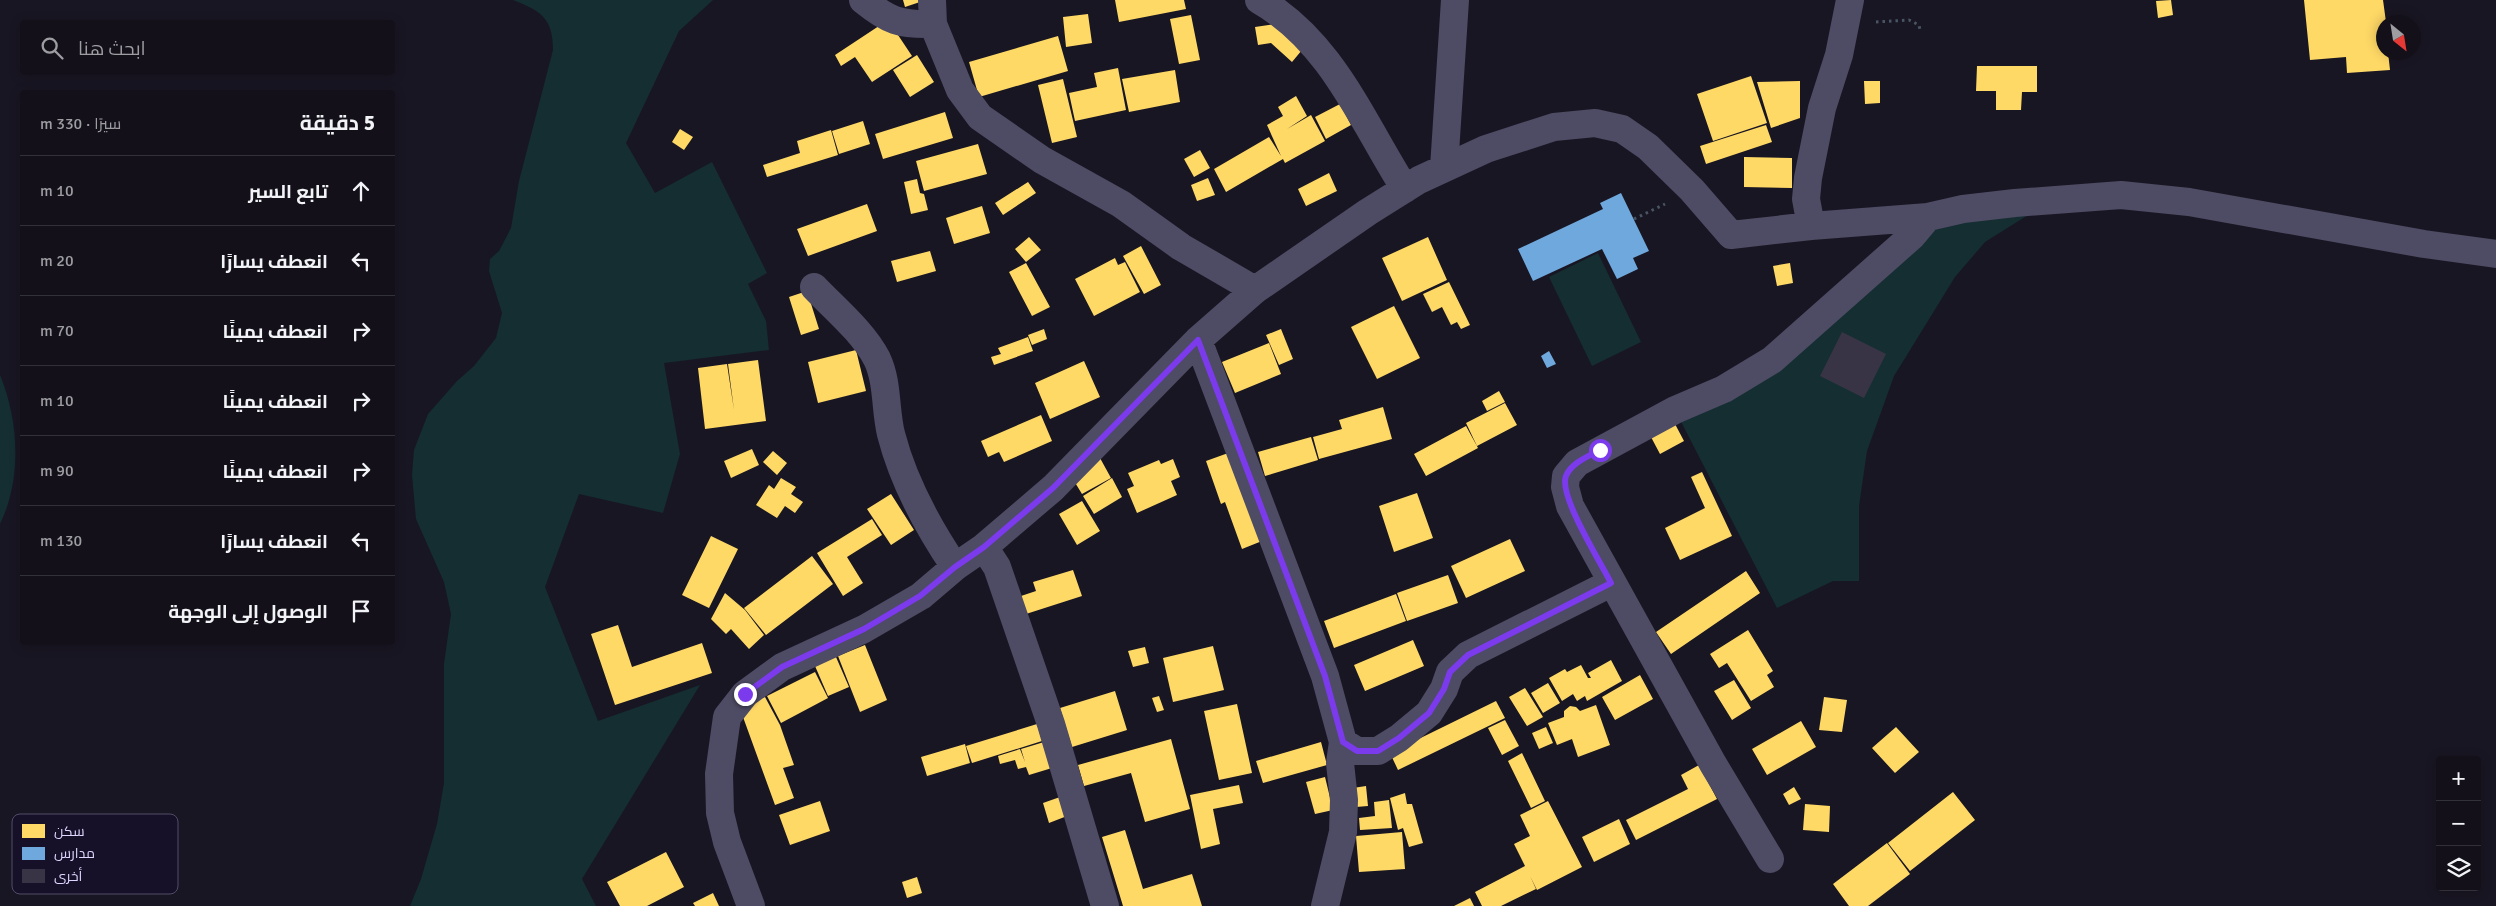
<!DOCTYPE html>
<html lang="ar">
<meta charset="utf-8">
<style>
body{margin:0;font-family:Signika,Cairo,sans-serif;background:#1c1923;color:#f1f3f6;direction:rtl}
.controls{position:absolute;right:15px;bottom:15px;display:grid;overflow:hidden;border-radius:5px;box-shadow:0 2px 12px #0003}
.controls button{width:45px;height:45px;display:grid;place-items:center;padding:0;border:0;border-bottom:1px solid #323039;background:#13101a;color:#f1f3f6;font:25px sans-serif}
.compass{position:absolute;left:2376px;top:15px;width:45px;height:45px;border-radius:50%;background:#13101a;box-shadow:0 2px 12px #0003;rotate:150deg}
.stop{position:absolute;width:15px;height:15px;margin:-11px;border:4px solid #7c3aed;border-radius:50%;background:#fff}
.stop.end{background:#7c3aed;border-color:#fff;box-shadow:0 1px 5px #0008}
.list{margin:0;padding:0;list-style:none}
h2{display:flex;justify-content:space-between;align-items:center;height:65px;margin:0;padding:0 20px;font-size:21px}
h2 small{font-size:16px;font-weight:400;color:#9d9da2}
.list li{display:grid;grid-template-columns:32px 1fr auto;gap:15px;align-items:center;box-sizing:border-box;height:70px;padding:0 20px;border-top:1px solid #323039}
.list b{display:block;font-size:19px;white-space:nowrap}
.list em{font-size:16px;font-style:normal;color:#9d9da2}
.icon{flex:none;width:28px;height:28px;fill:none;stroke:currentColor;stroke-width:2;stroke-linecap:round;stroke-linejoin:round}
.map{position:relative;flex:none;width:2496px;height:906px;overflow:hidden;direction:ltr}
.search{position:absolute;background:#13101a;box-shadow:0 2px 12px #0003;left:20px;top:20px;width:375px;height:55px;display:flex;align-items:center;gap:12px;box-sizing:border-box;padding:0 18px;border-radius:5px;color:#9d9da2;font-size:19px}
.panel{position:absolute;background:#13101a;box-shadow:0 2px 12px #0003;left:20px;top:90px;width:375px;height:555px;border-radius:5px;direction:rtl}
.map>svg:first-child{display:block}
</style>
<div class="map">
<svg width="2496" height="906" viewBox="0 0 2496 906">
<rect width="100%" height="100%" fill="#191623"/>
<path fill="#142e31" d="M 513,0 L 713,0 L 679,31 L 626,143 L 655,193 L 712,162 L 767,273 L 748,284 L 766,321 L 769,350 L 664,363 L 680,454 L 663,513 L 579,494 L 545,587 L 598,721 L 700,685 L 582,879 L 596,906 L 410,906 L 421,879 L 437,824 L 444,783 L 444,664 L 451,614 L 444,582 L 416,519 L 412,475 L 414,450 L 428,414 L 457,381 L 474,366 L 496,338 L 502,313 L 489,271 L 490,259 L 499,251 L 511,228 L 519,181 L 553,50 C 553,18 541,11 513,0 Z
M 2036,210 L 1985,242 L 1955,277 L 1894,376 L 1867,451 L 1859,506 L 1859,581 L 1833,581 L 1777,608 L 1675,410 L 1724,389 L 1928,217 Z
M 1598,253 L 1641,342 L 1592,366 L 1549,277 Z
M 0,375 C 19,421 22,479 0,524 Z"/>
<path fill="#ffd966" d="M 903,0 L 919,0 L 920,2 L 905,7 Z
M 1115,0 L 1184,0 L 1186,9 L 1119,22 Z
M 2171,0 L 2173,15 L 2158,18 L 2156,1 Z
M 2304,0 L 2383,0 L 2386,22 L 2384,22 L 2384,52 L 2388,52 L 2390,70 L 2347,73 L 2346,57 L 2310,60 Z
M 1088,14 L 1092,43 L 1066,47 L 1063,17 Z
M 1191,15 L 1200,60 L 1179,64 L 1170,19 Z
M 888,20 L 912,56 L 872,82 L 855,57 L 841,66 L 835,55 Z
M 1275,24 L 1302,50 L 1292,62 L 1271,43 L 1258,45 L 1255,27 Z
M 1058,36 L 1068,71 L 979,97 L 969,62 Z
M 917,55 L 934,82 L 910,97 L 893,70 Z
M 1977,66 L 2037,66 L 2037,92 L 2022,92 L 2021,110 L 1996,110 L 1996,91 L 1976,91 Z
M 1118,68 L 1126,110 L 1075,121 L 1069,93 L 1097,87 L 1094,73 Z
M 1175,70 L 1180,102 L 1129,112 L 1122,79 Z
M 1751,76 L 1767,123 L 1713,141 L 1697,94 Z
M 1063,79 L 1077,137 L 1052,143 L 1038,85 Z
M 1800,81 L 1800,118 L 1771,128 L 1757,82 Z
M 1864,81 L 1880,81 L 1880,103 L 1865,104 Z
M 1296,96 L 1307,116 L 1287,129 L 1311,115 L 1325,141 L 1285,163 L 1283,159 L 1226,192 L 1214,169 L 1269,137 L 1281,156 L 1267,125 L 1283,116 L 1278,107 Z
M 1340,104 L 1351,125 L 1326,139 L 1315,117 Z
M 945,112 L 953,138 L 883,159 L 875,134 Z
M 863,121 L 870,144 L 839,154 L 832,131 Z
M 1766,125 L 1772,142 L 1706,164 L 1700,146 Z
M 680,129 L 693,137 L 684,150 L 672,142 Z
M 831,130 L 838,155 L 767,177 L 763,165 L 800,153 L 797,141 Z
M 978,144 L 987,174 L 924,191 L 916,161 Z
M 1200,150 L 1210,168 L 1194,177 L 1184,159 Z
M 1744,157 L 1792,158 L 1792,188 L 1744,187 Z
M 1329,173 L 1337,191 L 1306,206 L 1298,189 Z
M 1208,178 L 1215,195 L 1197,201 L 1191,185 Z
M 917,179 L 920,193 L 924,194 L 928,210 L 911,214 L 904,182 Z
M 1028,182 L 1036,193 L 1003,215 L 995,203 Z
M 867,204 L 877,231 L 808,256 L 797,229 Z
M 982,206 L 990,233 L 954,244 L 946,218 Z
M 1029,237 L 1041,250 L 1026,262 L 1015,249 Z
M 1428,237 L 1447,280 L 1402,301 L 1382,258 Z
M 1141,246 L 1161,285 L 1144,294 L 1123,256 Z
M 930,251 L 936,271 L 897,282 L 891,261 Z
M 1115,258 L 1118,265 L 1125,262 L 1140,292 L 1094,316 L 1075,279 Z
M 1026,263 L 1050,307 L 1032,316 L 1009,272 Z
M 1790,263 L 1793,283 L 1777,286 L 1773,266 Z
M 1449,282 L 1470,325 L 1461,329 L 1457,322 L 1451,325 L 1442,307 L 1432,312 L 1423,294 Z
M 807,291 L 819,329 L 801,335 L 789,297 Z
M 1394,306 L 1420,358 L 1377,379 L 1351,327 Z
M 1044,329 L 1047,339 L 1032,345 L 1028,335 Z
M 1281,329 L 1293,359 L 1279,365 L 1266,335 Z
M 1028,337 L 1033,351 L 994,365 L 991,357 L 1001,354 L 998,348 Z
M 1269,343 L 1281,374 L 1235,393 L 1222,362 Z
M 856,350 L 866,391 L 818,403 L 808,362 Z
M 758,360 L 766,421 L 705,429 L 698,368 L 727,364 L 734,410 L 728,364 Z
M 1084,361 L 1100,397 L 1050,419 L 1035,383 Z
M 1499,391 L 1505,402 L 1487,411 L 1482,401 Z
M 1505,403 L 1517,425 L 1477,446 L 1466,423 Z
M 1383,407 L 1392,439 L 1319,459 L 1313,437 L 1342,429 L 1339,420 Z
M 1041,415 L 1052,441 L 1004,462 L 999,452 L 988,457 L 981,441 Z
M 1675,424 L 1684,441 L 1660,454 L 1651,437 Z
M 1466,426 L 1478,448 L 1426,476 L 1414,454 Z
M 1311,437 L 1318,460 L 1265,476 L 1258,452 Z
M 752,449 L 759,465 L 731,478 L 724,461 Z
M 773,451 L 787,463 L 777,475 L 763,462 Z
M 1231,452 L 1262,541 L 1242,549 L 1225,502 L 1221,504 L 1206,461 Z
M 1100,458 L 1111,478 L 1082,494 L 1071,476 Z
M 1173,459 L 1180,477 L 1171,481 L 1177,495 L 1137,513 L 1127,489 L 1134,486 L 1128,473 L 1159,460 L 1161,464 Z
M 1702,472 L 1732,536 L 1680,560 L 1665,528 L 1705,508 L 1691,477 Z
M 781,478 L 796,487 L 791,494 L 803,502 L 795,513 L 785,506 L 777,518 L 756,505 L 769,485 L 774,489 Z
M 1112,478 L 1122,497 L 1094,514 L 1083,496 Z
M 1417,493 L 1433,538 L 1394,552 L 1379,506 Z
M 891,494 L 914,530 L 891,545 L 867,509 Z
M 1082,501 L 1100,531 L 1077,545 L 1059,514 Z
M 872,519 L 882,535 L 847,557 L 863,583 L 843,596 L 817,553 Z
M 711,536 L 738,549 L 709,608 L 682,595 Z
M 1510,539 L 1525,571 L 1466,598 L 1451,566 Z
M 812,556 L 833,584 L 766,635 L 744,608 Z
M 1073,570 L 1082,596 L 1026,614 L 1021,596 L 1036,591 L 1033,582 Z
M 1746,571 L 1760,593 L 1671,654 L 1656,632 Z
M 1448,575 L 1458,603 L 1407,621 L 1397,593 Z
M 725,593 L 745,610 L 764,635 L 749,649 L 731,629 L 726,634 L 711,619 Z
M 1396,594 L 1406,621 L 1334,648 L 1324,621 Z
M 618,625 L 632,667 L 702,643 L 712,673 L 615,705 L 591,634 Z
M 1748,630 L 1773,671 L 1767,675 L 1774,687 L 1751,701 L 1727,663 L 1719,668 L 1710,654 Z
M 1413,640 L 1424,666 L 1365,691 L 1354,665 Z
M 865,645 L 887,700 L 860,712 L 838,656 Z
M 1213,646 L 1224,690 L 1173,702 L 1163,658 Z
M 1145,647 L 1149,663 L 1133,667 L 1128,651 Z
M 836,657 L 849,687 L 828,696 L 815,666 Z
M 1611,660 L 1622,681 L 1587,701 L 1585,696 L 1577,701 L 1573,694 L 1562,701 L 1549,678 L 1565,669 L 1567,672 L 1581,665 L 1588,678 L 1591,678 L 1588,673 Z
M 815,672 L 828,698 L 781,723 L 767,696 Z
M 1640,675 L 1653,699 L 1615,720 L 1602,697 Z
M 1734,680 L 1751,708 L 1732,720 L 1714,691 Z
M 1548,683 L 1560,703 L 1543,713 L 1531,693 Z
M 1525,688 L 1543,717 L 1527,726 L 1509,697 Z
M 1115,691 L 1127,730 L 1072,747 L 1060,708 Z
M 1159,696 L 1164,710 L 1157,712 L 1152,698 Z
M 765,697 L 780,725 L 794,765 L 783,768 L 794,798 L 775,805 L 739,706 Z
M 1824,697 L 1847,700 L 1842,732 L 1819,730 Z
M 1496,701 L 1505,718 L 1398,770 L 1390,753 Z
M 1237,704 L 1252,773 L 1219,780 L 1204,711 Z
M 1596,705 L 1610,745 L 1578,757 L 1572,739 L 1557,745 L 1548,723 L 1564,717 L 1564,711 L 1570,706 L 1576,707 L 1580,711 Z
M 1505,720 L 1519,746 L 1502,755 L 1488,728 Z
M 1801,721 L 1816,747 L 1767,775 L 1752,749 Z
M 1037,724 L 1042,741 L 972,763 L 966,746 Z
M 1546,727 L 1553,743 L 1539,749 L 1532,733 Z
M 1896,727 L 1919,752 L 1895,773 L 1872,748 Z
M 1171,739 L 1190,809 L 1145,822 L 1131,773 L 1084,786 L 1078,765 Z
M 1044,742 L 1052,768 L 1029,775 L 1026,767 L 1018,769 L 1015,760 L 1000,764 L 998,756 L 1020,749 L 1025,762 L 1021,749 Z
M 1321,742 L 1327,765 L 1263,783 L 1256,761 Z
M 965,744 L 970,763 L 927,776 L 921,757 Z
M 1522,753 L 1545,801 L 1531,808 L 1508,761 Z
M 1699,765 L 1717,799 L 1636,840 L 1626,820 L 1688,789 L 1681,775 Z
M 1325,777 L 1333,810 L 1315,814 L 1306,782 Z
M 1239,785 L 1243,803 L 1213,809 L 1220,844 L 1201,849 L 1190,795 Z
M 1366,786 L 1368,806 L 1356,807 L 1353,788 Z
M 1794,787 L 1801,799 L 1789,805 L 1783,794 Z
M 1953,792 L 1975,820 L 1910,871 L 1888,843 Z
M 1405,793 L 1407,804 L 1412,804 L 1423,843 L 1409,847 L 1403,828 L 1398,830 L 1390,798 Z
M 1060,797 L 1067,816 L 1049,823 L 1043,803 Z
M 1389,800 L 1392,828 L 1360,830 L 1359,818 L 1375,816 L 1374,802 Z
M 820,801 L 830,831 L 790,845 L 779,815 Z
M 1548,801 L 1582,867 L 1537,890 L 1530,876 L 1536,889 L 1501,906 L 1482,906 L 1475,892 L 1525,866 L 1514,844 L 1530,836 L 1520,815 Z
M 1805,804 L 1830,806 L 1829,832 L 1803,830 Z
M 1619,819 L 1630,844 L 1594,862 L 1582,837 Z
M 1125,830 L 1143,889 L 1192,874 L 1202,906 L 1123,906 L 1102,837 Z
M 1402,832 L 1405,869 L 1359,872 L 1356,836 Z
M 1887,843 L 1910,874 L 1868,906 L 1849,906 L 1833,884 Z
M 666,852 L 684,887 L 647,906 L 620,906 L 607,882 Z
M 917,877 L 922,893 L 907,898 L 902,882 Z
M 713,893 L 719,906 L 695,906 L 693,903 Z
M 1470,898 L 1474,906 L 1454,906 Z"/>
<path fill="#6fa8dc" d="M 1621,193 L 1649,251 L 1633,258 L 1638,269 L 1617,279 L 1602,249 L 1533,281 L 1518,249 L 1603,209 L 1600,203 Z
M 1549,351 L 1556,364 L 1547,368 L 1541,356 Z"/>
<path fill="#383445" d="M 1842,332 L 1886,354 L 1864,398 L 1820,376 Z"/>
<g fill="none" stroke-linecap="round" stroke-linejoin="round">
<path stroke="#495564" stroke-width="3" stroke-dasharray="2.5 4" stroke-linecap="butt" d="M 1876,22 L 1909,20 L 1919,25 L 1920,30
M 1634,219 L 1665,204"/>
<path stroke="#4e4b64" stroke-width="28" d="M 863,0 C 889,21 900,25 933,24
M 932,0 L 933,24 L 960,90 L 980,117 L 1042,160 L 1121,204 L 1181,247 L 1255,290
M 1259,0 C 1331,41 1362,121 1405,189
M 1444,168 L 1455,0
M 1811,226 L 1806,199 L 1808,178 L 1822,108 L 1839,55 L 1850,0
M 814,287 C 835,309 863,332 877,359 C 888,382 885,410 891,434 C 903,481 928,527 955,567
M 1198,340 L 1325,676 L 1343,742 L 1340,763 L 1344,800 L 1343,832 L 1325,906
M 984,547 L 997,567 L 1051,724 L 1105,906
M 1343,742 L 1357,751 L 1378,751 L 1399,738 L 1429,713 L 1444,689 L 1450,672 L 1468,655 L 1611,583
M 1770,859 L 1713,764 L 1570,506 L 1565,487 L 1566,476 L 1577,463 L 1675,410 L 1724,389 L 1772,360 L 1912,236 L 1928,217
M 751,906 L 727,842 L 720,813 L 719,774 L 727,717 L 745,694 L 782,667 L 864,629 L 921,596 L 955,567 L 984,547 L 1053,488 L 1198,340 L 1255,290 L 1368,212 L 1419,180 L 1486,149 L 1554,127 L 1595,123 L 1622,129 L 1648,147 L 1692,190 L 1731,235 L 1811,226 L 1928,217 L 1963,209 L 2015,203 L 2121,195 L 2189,202 L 2424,244 L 2496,254"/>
</g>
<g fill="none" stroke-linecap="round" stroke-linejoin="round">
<path stroke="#7c3aed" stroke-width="6" d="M 745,694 L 782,667 L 864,629 L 920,596 L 955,567 L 984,547 L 1053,488 L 1198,340 L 1325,676 L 1343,742 L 1357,751 L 1378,751 L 1399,738 L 1429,713 L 1444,689 L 1450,672 L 1468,655 L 1611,583 C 1601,563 1558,495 1566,476 C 1571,463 1589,456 1600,450"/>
</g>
<rect x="12" y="814" width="166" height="80" rx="8" fill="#161029" stroke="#524c69" stroke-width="1"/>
<rect x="22" y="824" width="23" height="14" fill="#ffd966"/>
<rect x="22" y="847" width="23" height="13" fill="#6fa8dc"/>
<rect x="22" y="869" width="23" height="14" fill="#383445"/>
<g font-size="14" fill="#dfd7ff">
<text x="54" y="836">سكن</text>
<text x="54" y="858">مدارس</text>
<text x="54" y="881">أخرى</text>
</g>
</svg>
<div class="controls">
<button>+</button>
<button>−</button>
<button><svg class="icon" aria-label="layers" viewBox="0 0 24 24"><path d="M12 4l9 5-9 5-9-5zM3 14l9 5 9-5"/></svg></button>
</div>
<svg class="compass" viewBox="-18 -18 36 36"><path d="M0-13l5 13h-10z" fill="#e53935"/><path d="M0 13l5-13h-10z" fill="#9d9da2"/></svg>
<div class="stop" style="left:1600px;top:450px"></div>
<div class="stop end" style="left:745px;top:694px"></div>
<div class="search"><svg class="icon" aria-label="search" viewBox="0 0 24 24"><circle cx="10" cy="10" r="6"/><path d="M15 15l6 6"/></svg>ابحث هنا</div>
<section class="panel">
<h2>5 دقيقة<small>سيرًا · 330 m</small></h2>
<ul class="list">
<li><svg class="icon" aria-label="ahead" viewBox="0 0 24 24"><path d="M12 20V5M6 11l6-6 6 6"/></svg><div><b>تابع السير</b></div><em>10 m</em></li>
<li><svg class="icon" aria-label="left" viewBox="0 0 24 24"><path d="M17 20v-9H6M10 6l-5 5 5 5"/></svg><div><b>انعطف يسارًا</b></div><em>20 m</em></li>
<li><svg class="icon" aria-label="right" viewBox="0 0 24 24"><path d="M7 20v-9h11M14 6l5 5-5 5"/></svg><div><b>انعطف يمينًا</b></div><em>70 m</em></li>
<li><svg class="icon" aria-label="right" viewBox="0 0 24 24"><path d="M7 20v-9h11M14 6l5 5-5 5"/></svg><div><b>انعطف يمينًا</b></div><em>10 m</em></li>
<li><svg class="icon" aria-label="right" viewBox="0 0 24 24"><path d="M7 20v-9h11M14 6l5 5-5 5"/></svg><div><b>انعطف يمينًا</b></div><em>90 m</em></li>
<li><svg class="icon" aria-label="left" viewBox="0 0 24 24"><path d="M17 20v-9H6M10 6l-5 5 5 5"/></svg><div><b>انعطف يسارًا</b></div><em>130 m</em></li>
<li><svg class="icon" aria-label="arrive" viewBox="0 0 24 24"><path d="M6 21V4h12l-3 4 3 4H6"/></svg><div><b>الوصول إلى الوجهة</b></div></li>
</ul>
</section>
</div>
